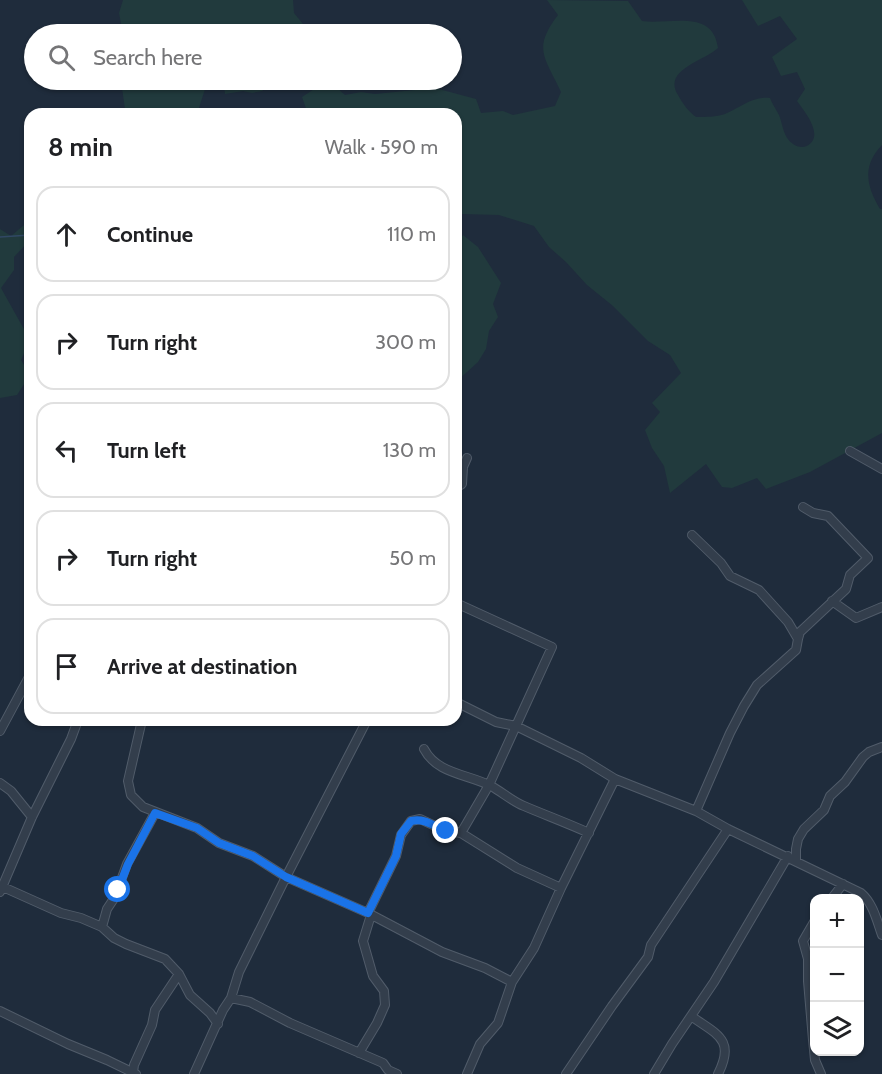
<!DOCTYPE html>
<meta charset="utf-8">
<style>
body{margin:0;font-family:Cabin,sans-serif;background:#f6f6f6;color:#202124}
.controls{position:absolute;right:18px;bottom:18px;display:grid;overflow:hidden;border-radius:12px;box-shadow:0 2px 4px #0004}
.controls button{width:54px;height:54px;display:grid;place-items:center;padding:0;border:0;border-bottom:2px solid #e0e0e0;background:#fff;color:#202124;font:30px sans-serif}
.stop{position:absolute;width:18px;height:18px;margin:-14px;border:4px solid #1a73e8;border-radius:50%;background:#fff}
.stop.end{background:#1a73e8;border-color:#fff;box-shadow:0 2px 6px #0008}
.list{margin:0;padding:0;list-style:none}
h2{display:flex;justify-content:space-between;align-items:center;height:78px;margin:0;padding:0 24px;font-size:26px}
h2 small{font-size:20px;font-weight:400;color:#757577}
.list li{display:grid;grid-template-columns:39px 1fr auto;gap:18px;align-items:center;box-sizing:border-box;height:96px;margin:0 12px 12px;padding:0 12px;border:2px solid #e0e0e0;border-radius:18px}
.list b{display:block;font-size:22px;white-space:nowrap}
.list em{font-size:20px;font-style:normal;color:#757577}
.icon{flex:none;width:33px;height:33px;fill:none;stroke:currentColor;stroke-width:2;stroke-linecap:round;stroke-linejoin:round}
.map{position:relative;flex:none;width:882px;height:1074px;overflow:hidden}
.search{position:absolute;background:#fff;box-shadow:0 2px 4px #0004;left:24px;top:24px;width:438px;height:66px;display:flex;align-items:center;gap:15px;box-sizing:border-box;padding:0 21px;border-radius:33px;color:#757577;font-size:22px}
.panel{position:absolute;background:#fff;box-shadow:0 2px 4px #0004;left:24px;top:108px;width:438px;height:618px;border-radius:18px}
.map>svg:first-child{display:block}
</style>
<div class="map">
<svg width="882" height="1074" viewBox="0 0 882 1074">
<rect width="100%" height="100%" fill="#1f2c3c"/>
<path fill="#213a3d" d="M 123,0 L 293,0 L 294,13 L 303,24 L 301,28 L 304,34 L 123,34 L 119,13 Z
M 547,0 L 628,1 L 642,21 C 669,25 713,8 718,48 C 704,61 662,70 678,95 C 683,104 688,111 696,117 C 706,117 716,117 725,114 C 740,108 752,96 770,98 C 772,104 776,109 779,115 C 783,125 783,137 793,144 C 797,147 802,148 807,146 C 825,136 805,112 797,101 L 805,89 L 797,72 L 781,76 L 772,57 L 797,39 L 780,16 L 758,26 L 742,0 L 882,0 L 882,145 C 862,166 866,185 880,209 L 882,209 L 882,433 L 810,472 L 766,489 L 757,478 L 732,488 L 722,487 L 706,464 L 670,493 L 664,466 L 652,448 L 645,430 L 660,412 L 652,403 L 681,373 L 670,355 L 648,341 L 613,306 L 587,285 L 566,262 L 549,247 L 534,226 L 499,215 L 462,214 L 456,211 L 456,114 L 308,114 L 302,97 L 328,80 L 345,95 L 361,92 L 375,94 L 435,88 L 476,99 L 481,113 L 503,111 L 513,115 L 555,106 L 561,92 C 545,57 532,49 558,15 Z
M 125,80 L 208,80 L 197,114 L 111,114 L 125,109 L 122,88 Z
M 223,80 L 276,80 L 262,91 L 252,93 L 243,91 L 225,94 Z
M 30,220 L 30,240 L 14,257 L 14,270 L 1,288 L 30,340 L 21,360 L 30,375 L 17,395 L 0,398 L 0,229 L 11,236 Z
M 463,235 L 478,247 L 501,283 L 493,304 L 498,317 L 489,331 L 486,349 L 478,362 L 456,382 L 456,244 Z"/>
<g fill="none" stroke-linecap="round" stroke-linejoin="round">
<path stroke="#314865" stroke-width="1.5" d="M 0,237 L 30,235"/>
<defs>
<path id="minor" d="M 850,451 L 882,469
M 456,488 L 462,484 L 463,467 L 467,458
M 692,535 L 721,563 L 730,576 L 759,590 L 788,622 L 798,639 L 796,650 L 757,685 L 744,706 L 730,733 L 696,811
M 832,601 L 856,618 L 882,607
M 456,603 L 552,647 L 489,785 L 461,833 L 517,868 L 561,888
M 798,639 L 800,632 L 846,589 L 850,575 L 868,558 L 828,516 L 813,513 L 803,507
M 456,702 L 496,722 L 516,726 L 581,758 L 615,779 L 696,811 L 728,829 L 861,893 C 873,903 877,921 882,935
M 142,720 L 128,781 L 131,795 L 143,807 L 197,828 L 219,843 L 253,856 L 286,877 L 368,913 L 442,952 L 485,968 L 512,982
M 0,731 L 30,675
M 424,749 C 437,774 468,774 491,786 C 502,792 512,801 524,806 C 545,815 567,823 589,833
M 0,783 L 11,791 L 32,817
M 796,861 L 796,849 L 798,839 L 804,829 L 824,810 L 830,796 L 845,782 L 863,757 L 869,752 L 882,747
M 3,887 L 61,913 L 81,918 L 102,927 L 114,938 L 126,944 L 165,959 L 179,974 L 190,995 L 210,1013 L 218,1024
M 0,892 L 32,817 L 71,739 L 78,720
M 832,898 L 843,884
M 368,913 L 396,856 L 401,835 L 411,821 L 420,819 L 446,831 L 461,833
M 814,922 L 803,941 L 808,959 L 808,981 L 813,1040 L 815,1060 L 821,1074
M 102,927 L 107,909 L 115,897 L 127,864 L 155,813
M 231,998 L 250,1002 L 290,1023 L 383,1063 L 388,1070 L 397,1074
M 0,1011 L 68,1044 L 107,1060 L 136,1074
M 691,1016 C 716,1034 736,1039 718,1074
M 359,1053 L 377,1023 L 385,1005 L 384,991 L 373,976 L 363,941 L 371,915
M 133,1072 L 134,1065 L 152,1025 L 155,1010 L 179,974
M 194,1074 L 223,1010 L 231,998 L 239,972 L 286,877 L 367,720
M 467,1074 L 480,1044 L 498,1023 L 512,982 L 534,948 L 561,888 L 615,779
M 566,1074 L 612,1006 L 648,957 L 651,945 L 728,829
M 654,1074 L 672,1044 L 714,982 L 788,856"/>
</defs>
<use href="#minor" stroke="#515c6a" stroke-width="10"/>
<use href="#minor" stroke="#333e4c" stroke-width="8"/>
</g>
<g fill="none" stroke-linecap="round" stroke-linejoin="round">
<path stroke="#1a73e8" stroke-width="8" d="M 118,890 L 128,864 L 155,813 L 197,828 L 219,843 L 253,856 L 286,877 L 368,913 L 396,856 L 401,834 L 411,821 C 426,818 433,826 446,831"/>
</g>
</svg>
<div class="controls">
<button>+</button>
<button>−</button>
<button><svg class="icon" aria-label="layers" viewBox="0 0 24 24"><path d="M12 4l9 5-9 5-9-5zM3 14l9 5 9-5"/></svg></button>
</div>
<div class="stop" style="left:118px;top:890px"></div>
<div class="stop end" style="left:446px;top:831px"></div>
<div class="search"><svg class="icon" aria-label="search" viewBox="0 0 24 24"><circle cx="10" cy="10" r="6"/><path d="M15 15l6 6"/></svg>Search here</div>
<section class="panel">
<h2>8 min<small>Walk · 590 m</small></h2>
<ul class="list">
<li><svg class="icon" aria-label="ahead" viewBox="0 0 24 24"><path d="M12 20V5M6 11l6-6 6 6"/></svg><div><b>Continue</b></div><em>110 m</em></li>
<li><svg class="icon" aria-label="right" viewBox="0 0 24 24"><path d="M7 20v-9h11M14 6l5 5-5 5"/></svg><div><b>Turn right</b></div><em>300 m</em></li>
<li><svg class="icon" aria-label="left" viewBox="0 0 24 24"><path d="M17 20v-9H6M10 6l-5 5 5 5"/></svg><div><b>Turn left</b></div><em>130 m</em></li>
<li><svg class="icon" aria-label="right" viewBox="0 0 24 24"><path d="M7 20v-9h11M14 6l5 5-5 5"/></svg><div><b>Turn right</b></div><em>50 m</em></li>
<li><svg class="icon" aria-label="arrive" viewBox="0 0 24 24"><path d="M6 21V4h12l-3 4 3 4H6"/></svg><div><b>Arrive at destination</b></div></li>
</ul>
</section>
</div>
